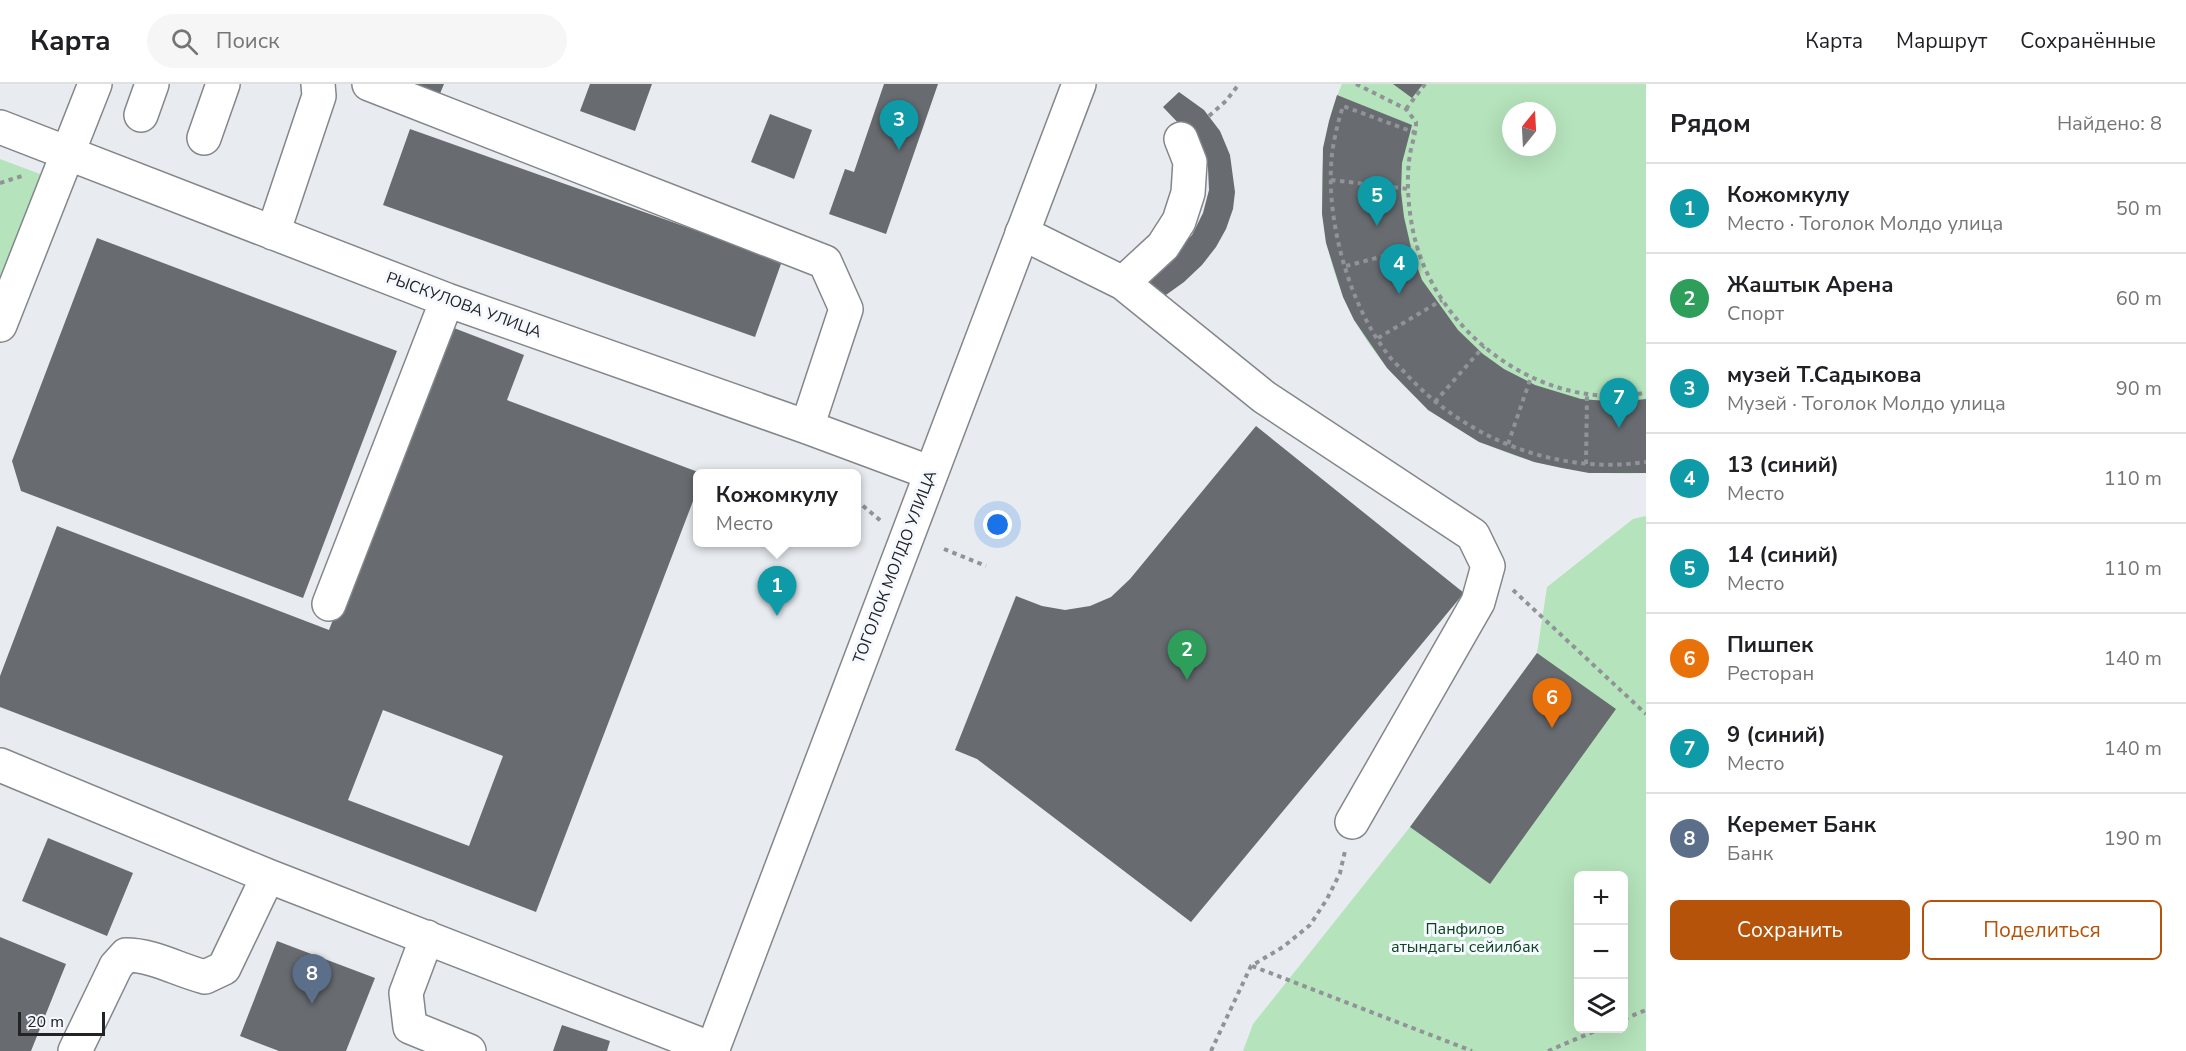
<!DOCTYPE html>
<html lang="ru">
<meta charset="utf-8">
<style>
body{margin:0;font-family:"Nunito Sans",sans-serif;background:#f6f6f6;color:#202124}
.controls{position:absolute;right:18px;bottom:18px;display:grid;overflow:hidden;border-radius:9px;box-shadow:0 6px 24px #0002}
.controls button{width:54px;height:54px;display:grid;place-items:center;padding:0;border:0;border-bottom:2px solid #e0e0e0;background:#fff;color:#202124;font:30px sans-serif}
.compass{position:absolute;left:1502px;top:18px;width:54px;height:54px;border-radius:50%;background:#fff;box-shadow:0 6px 24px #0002;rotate:18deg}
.scale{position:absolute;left:18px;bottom:15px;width:87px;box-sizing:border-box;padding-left:6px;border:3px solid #212325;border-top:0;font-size:16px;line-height:21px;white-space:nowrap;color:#212325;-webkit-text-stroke:4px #f5f9ff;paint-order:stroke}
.you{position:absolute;left:998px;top:441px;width:21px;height:21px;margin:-15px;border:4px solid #fff;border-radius:50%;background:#1a73e8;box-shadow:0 0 0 9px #1a73e833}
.badge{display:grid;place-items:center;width:39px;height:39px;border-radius:50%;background:#b45309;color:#fff;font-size:20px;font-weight:700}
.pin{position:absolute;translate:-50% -50px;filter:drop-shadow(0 2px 3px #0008)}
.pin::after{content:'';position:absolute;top:32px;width:21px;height:18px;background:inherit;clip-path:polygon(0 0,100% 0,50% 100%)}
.popup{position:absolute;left:693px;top:385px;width:168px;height:78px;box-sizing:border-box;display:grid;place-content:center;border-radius:9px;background:#fff;filter:drop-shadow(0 2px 4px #0005);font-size:20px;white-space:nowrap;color:#757577}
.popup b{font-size:22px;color:#202124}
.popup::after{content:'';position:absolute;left:50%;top:100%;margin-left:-12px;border:12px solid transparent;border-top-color:#fff}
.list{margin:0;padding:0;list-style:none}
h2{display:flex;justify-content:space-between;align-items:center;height:78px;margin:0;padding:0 24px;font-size:26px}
h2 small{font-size:20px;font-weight:400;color:#757577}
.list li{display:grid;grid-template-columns:39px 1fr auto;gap:18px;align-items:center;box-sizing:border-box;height:90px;padding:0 24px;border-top:2px solid #e0e0e0}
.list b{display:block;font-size:22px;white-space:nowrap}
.list p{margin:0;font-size:20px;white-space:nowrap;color:#757577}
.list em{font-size:20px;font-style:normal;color:#757577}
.actions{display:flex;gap:12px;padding:18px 24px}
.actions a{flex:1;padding:14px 0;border:2px solid #b45309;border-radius:9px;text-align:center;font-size:21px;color:#b45309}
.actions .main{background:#b45309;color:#fff}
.icon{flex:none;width:33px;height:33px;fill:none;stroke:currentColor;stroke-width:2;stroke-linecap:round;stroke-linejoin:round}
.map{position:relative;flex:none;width:1646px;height:967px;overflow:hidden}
header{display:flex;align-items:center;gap:36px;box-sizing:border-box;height:84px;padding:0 30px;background:#fff;border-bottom:2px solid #e0e0e0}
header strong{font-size:28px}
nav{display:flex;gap:33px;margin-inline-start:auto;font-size:21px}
.search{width:420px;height:54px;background:#f6f6f6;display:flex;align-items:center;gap:15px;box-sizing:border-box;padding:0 21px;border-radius:33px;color:#757577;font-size:22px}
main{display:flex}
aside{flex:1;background:#fff}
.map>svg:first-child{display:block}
</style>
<header>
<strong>Карта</strong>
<div class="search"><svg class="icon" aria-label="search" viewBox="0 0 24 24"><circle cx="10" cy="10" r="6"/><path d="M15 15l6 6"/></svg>Поиск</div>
<nav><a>Карта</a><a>Маршрут</a><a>Сохранённые</a></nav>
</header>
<main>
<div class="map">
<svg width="1646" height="967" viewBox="0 0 1646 967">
<rect width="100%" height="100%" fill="#e8ecf1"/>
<path fill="#b5e3bb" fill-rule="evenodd" d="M 1342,0 L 1646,0 L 1646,389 C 1540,394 1443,358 1378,272 C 1342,225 1323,170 1322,111 C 1321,73 1326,35 1342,0 ZM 1511,27 L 1547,27 L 1547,63 L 1511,63 Z
M 0,75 L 48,93 L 0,211 Z
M 1646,432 L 1646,967 L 1243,967 L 1253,940 L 1410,743 L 1537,569 L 1547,503 L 1633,435 ZM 1578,792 L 1624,792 L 1624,944 L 1578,944 Z"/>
<path fill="#686b70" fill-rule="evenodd" d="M 408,0 L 444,0 L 439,12 Z
M 590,0 L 652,0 L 635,47 L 580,27 Z
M 884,0 L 938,0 L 886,150 L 829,130 L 845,85 L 854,88 Z
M 1393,0 L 1423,0 L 1412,14 Z
M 1179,8 L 1204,26 L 1220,47 L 1230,71 L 1235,108 L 1233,125 L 1226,145 L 1216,163 L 1202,181 L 1184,198 L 1159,216 L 1144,196 L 1176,168 L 1192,151 L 1203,129 L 1209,106 L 1208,84 L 1201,63 L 1163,23 Z
M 1337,11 L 1412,41 L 1402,79 L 1401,108 L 1404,133 L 1413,172 L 1422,196 L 1458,246 L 1483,270 L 1504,285 L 1535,301 L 1581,315 L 1620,318 L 1646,315 L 1646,389 L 1589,389 L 1562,384 L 1534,378 L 1479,358 L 1428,326 L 1387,284 L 1354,236 L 1343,213 L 1326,159 L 1322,130 L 1323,64 L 1329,37 Z
M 770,30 L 812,46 L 794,95 L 751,78 Z
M 410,45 L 782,177 L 755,253 L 383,121 Z
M 97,154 L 397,267 L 303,514 L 21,407 L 12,377 Z
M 446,241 L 524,271 L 507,316 L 698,388 L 698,404 L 536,828 L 0,623 L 0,592 L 57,442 L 329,546 ZM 383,626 L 503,672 L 469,762 L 348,716 Z
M 1256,342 L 1464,509 L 1191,838 L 977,675 L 955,666 L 1016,512 L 1042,522 L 1065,526 L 1090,522 L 1111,513 L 1130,495 Z
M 1537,569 L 1616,625 L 1490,800 L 1410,743 Z
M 48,754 L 133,789 L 107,852 L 22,817 Z
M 0,853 L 66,880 L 31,967 L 0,967 Z
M 277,857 L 375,894 L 346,967 L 279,967 L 240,952 Z
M 562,941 L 610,957 L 607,967 L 553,967 Z"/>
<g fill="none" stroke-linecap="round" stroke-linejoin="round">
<defs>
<path id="minor" d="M 369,0 L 825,178 L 846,225 L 807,343
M 141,31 L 152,0
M 0,43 L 447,216 L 807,343 L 931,389
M 204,54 L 223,0
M 273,149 L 319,12 L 318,0
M 1022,149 L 1123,199 L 1264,313 L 1473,451 L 1488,482 L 1478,518 L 1352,738
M 1123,199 L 1163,162 L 1179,137 L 1188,109 L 1190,78 L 1181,55
M 0,241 L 95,0
M 329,520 L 447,216
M 0,681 L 268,792 L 712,965
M 427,853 L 406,909 L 410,943 L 469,967
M 75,967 L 116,882 L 126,871 C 153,871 178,886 205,893 L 224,884 L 268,792"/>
<path id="major" d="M 712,967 L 1079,0"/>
</defs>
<use href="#minor" stroke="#83878b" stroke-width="36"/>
<use href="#major" stroke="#83878b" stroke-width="36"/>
<path stroke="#909397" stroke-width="4" stroke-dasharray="4.5 4.5" stroke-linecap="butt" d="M 1356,0 L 1406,25 L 1416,38 C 1416,49 1412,59 1410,70 C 1406,95 1408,122 1413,147 C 1430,229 1504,298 1587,310 C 1606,313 1627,311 1646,309
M 1406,25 L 1425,0
M 1209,32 L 1226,17 L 1239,0
M 1416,49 L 1343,22 C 1338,38 1334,54 1332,70 C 1325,134 1348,217 1386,268 C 1392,277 1401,284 1408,292 C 1468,356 1558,391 1646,378
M 1331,96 L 1408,105
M 0,99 L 22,92
M 1346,182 L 1418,163
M 1378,254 L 1442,216
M 1435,318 L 1484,262
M 1508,360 L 1531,293
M 1586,380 L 1587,310
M 856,416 L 881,437
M 944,465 L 986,482
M 1513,506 L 1646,630
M 1252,882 L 1472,967
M 1624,935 L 1646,926
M 1211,967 L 1251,882 L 1283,863 L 1310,841 L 1327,815 L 1340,789 L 1345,767
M 1548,967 L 1602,944"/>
<use href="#minor" stroke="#fff" stroke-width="33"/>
<use href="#major" stroke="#fff" stroke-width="33"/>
</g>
<g text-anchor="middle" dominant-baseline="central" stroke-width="6" stroke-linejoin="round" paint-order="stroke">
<g font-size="16" fill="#212325" stroke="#f5f9ff">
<text transform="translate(464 221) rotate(20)">РЫСКУЛОВА УЛИЦА</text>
<text transform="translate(895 483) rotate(-69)">ТОГОЛОК МОЛДО УЛИЦА</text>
</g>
<g font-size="16" fill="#0c441b" stroke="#f5f9ff">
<text x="1465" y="845">Панфилов<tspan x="1465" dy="18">атындагы сейилбак</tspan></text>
</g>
</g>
</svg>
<div class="controls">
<button>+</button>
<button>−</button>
<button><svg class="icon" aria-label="layers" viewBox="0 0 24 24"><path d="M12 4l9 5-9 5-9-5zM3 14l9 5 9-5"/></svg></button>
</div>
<svg class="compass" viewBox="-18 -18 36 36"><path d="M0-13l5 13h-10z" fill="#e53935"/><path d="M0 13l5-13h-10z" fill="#757577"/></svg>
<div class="scale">20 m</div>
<div class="you"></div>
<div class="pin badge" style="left:777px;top:532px;background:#0f9aa8">1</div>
<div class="popup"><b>Кожомкулу</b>Место</div>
<div class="pin badge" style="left:1187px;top:596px;background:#2e9e5b">2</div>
<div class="pin badge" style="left:899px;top:66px;background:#0f9aa8">3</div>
<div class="pin badge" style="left:1399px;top:210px;background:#0f9aa8">4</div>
<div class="pin badge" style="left:1377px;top:142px;background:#0f9aa8">5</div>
<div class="pin badge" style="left:1552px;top:644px;background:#e8710a">6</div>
<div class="pin badge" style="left:1619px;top:344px;background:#0f9aa8">7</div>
<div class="pin badge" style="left:312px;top:920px;background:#5c6f8a">8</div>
</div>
<aside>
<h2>Рядом<small>Найдено: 8</small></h2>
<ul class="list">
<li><span class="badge" style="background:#0f9aa8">1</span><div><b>Кожомкулу</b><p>Место · Тоголок Молдо улица</p></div><em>50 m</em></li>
<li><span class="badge" style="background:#2e9e5b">2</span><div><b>Жаштык Арена</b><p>Спорт</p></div><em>60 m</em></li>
<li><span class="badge" style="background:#0f9aa8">3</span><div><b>музей Т.Садыкова</b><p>Музей · Тоголок Молдо улица</p></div><em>90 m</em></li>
<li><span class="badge" style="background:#0f9aa8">4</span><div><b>13 (синий)</b><p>Место</p></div><em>110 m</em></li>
<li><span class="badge" style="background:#0f9aa8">5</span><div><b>14 (синий)</b><p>Место</p></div><em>110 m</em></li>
<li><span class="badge" style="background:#e8710a">6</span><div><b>Пишпек</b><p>Ресторан</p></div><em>140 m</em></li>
<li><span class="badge" style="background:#0f9aa8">7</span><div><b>9 (синий)</b><p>Место</p></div><em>140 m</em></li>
<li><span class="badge" style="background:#5c6f8a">8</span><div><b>Керемет Банк</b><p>Банк</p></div><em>190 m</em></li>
</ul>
<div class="actions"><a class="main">Сохранить</a><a>Поделиться</a></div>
</aside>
</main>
